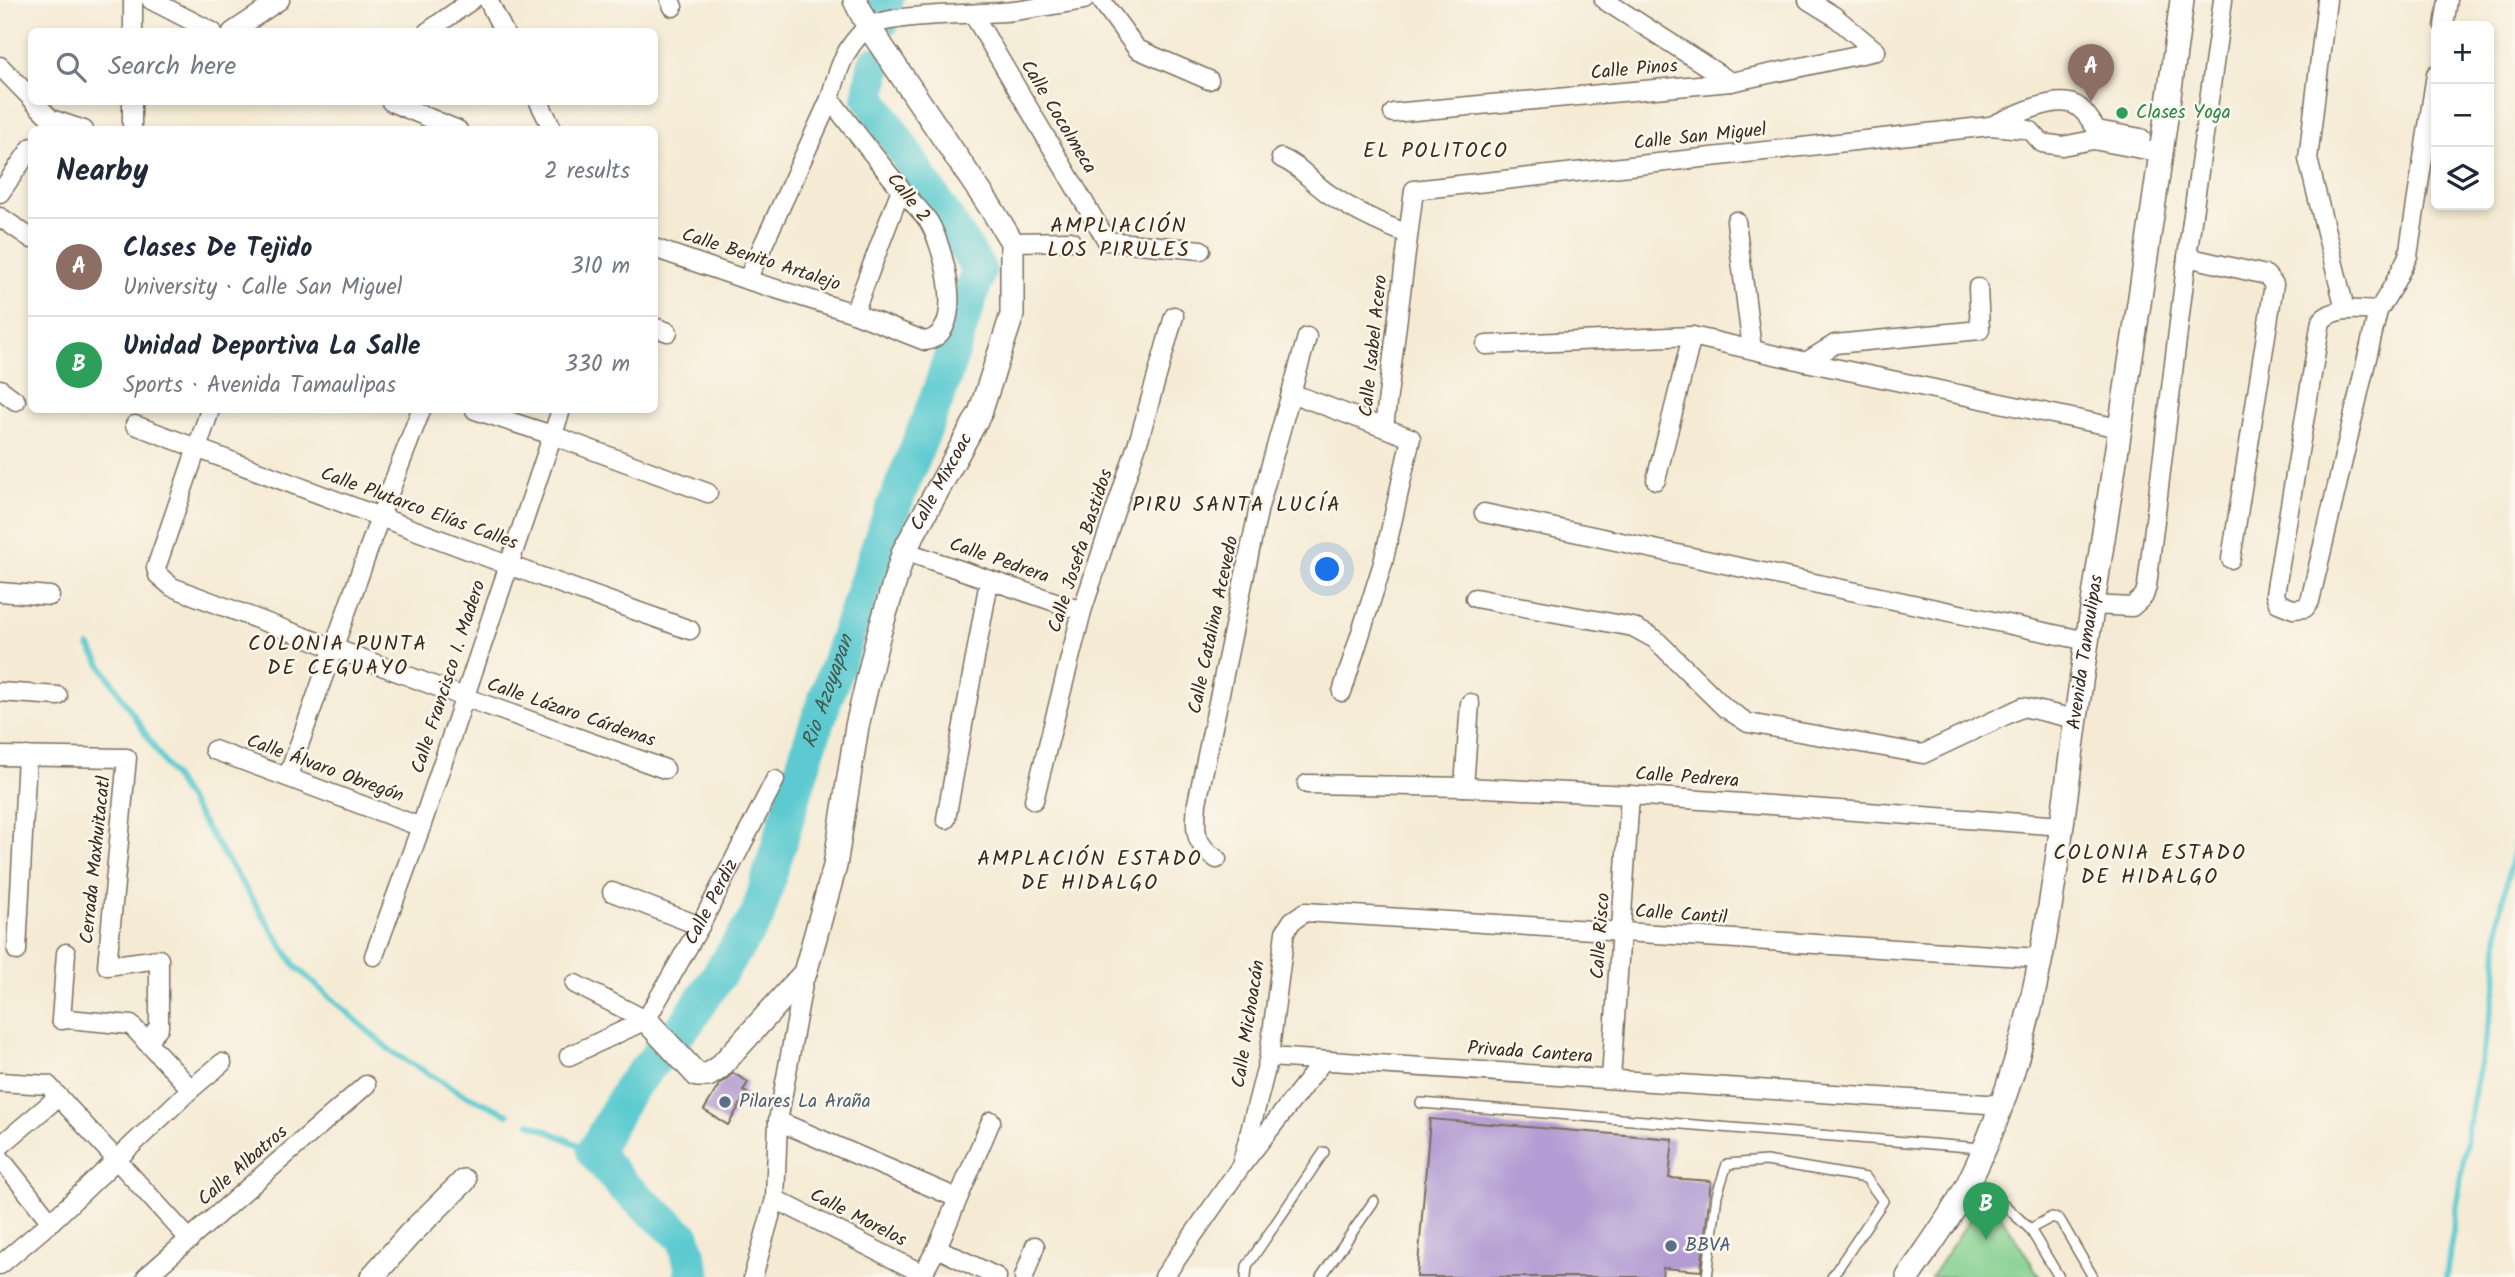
<!DOCTYPE html>
<meta charset="utf-8">
<style>
body{margin:0;font-family:Kalam,sans-serif;background:#f6f6f7;color:#1f2937}
.controls{position:absolute;right:21px;top:21px;display:grid;overflow:hidden;border-radius:10px;box-shadow:0 4px 10px #0003}
.controls button{width:63px;height:63px;display:grid;place-items:center;padding:0;border:0;border-bottom:2px solid #e0e1e3;background:#fff;color:#1f2937;font:35px sans-serif}
.you{position:absolute;left:1328px;top:570px;width:24px;height:24px;margin:-18px;border:5px solid #fff;border-radius:50%;background:#1a73e8;box-shadow:0 0 0 10px #1a73e833}
.badge{display:grid;place-items:center;width:46px;height:46px;border-radius:50%;background:#db2777;color:#fff;font-size:23px;font-weight:700}
.pin{position:absolute;translate:-50% -58px;filter:drop-shadow(0 2px 4px #0008)}
.pin::after{content:'';position:absolute;top:37px;width:24px;height:21px;background:inherit;clip-path:polygon(0 0,100% 0,50% 100%)}
.list{margin:0;padding:0;list-style:none}
h2{display:flex;justify-content:space-between;align-items:center;height:91px;margin:0;padding:0 28px;font-size:30px}
h2 small{font-size:23px;font-weight:400;color:#747a83}
.list li{display:grid;grid-template-columns:46px 1fr auto;gap:21px;align-items:center;box-sizing:border-box;height:98px;padding:0 28px;border-top:2px solid #e0e1e3}
.list b{display:block;font-size:26px;white-space:nowrap}
.list p{margin:0;font-size:23px;white-space:nowrap;color:#747a83}
.list em{font-size:23px;font-style:normal;color:#747a83}
.icon{flex:none;width:38px;height:38px;fill:none;stroke:currentColor;stroke-width:2;stroke-linecap:round;stroke-linejoin:round}
.map{position:relative;flex:none;width:2515px;height:1277px;overflow:hidden}
.search{position:absolute;background:#fff;box-shadow:0 4px 10px #0003;left:28px;top:28px;width:630px;height:77px;display:flex;align-items:center;gap:18px;box-sizing:border-box;padding:0 24px;border-radius:10px;color:#747a83;font-size:26px}
.panel{position:absolute;background:#fff;box-shadow:0 4px 10px #0003;left:28px;top:126px;width:630px;height:287px;border-radius:10px}
.map>svg:first-child{display:block}
</style>
<div class="map">
<svg width="2515" height="1277" viewBox="0 0 2515 1277">
<rect width="100%" height="100%" fill="#fbf7ec"/>
<filter id="ink" filterUnits="userSpaceOnUse"><feTurbulence type="fractalNoise" baseFrequency=".0143" numOctaves="2"/><feDisplacementMap in="SourceGraphic" scale="14" xChannelSelector="R" yChannelSelector="G"/><feConvolveMatrix kernelMatrix="1 2 1 2 8 2 1 2 1" color-interpolation-filters="sRGB"/></filter>
<filter id="wash" filterUnits="userSpaceOnUse"><feTurbulence type="fractalNoise" baseFrequency=".00686" numOctaves="4" result="noise"/><feDisplacementMap in="SourceGraphic" scale="28" xChannelSelector="R" yChannelSelector="G"/><feGaussianBlur stdDeviation="1.57" result="paint"/><feColorMatrix in="noise" values="0 0 0 0 0 0 0 0 0 0 0 0 0 0 0 0 0 1.4 0 .05"/><feComposite in="paint" operator="in"/></filter>
<g filter="url(#wash)">
<rect width="100%" height="100%" fill="#f5ebd5"/>
<path fill="#82cf8e" stroke="#5e7c56" stroke-width="2" d="M 1984,1198 L 1993,1203 L 2040,1277 L 1931,1277 Z"/>
<g fill="none" stroke-linecap="round" stroke-linejoin="round">
<path stroke="#5ccad0" stroke-width="6" d="M 89,646 L 296,967 L 392,1052 L 461,1093 L 508,1114
M 530,1123 L 594,1152
M 2446,1277 L 2473,1096 L 2496,989 L 2499,919 L 2515,843"/>
<g stroke="#5ccad0" stroke-width="35">
<path d="M 883,20 L 886,0"/>
<path id="s1" d="M 691,1277 L 694,1275 L 684,1238 L 623,1186 L 594,1152 L 630,1088 L 688,1021 L 757,917 L 808,749 L 882,536 L 940,390 L 979,270 L 869,96 L 875,64"/>
</g>
</g>
<g id="blocks">
<path fill="#b39cd3" d="M 733,1073 L 748,1082 L 743,1091 L 747,1093 L 728,1125 L 704,1110 L 719,1085 Z
M 1430,1119 L 1673,1139 L 1669,1178 L 1711,1181 L 1701,1271 L 1663,1268 L 1662,1277 L 1417,1277 Z"/>
</g>
</g>
<g filter="url(#ink)">
<use href="#blocks" fill-opacity="0" stroke="#7c6e5e" stroke-width="2"/>
<g fill="none" stroke-linecap="round" stroke-linejoin="round">
<defs>
<path id="service" d="M 1421,1103 L 1981,1148
M 1971,1182 L 1999,1200 L 2030,1229 L 2059,1277
M 2030,1229 L 2052,1217 L 2060,1220 L 2093,1277
M 1246,1277 L 1247,1266 L 1324,1152
M 1321,1277 L 1374,1201
M 1707,1277 L 1717,1195 L 1727,1164 L 1766,1161 L 1866,1178 L 1883,1201 L 1832,1277"/>
<g id="minor">
<path d="M 151,0 L 213,32"/>
<path d="M 488,0 L 504,32"/>
<path d="M 670,0 L 673,7"/>
<path d="M 1101,0 L 1137,49 L 1209,80"/>
<path d="M 1604,0 L 1731,82"/>
<path d="M 1808,0 L 1834,16 L 1876,51"/>
<path d="M 2327,0 L 2308,159 L 2345,309"/>
<path d="M 973,14 L 1107,241 L 1201,250"/>
<path d="M 2444,26 L 2448,0"/>
<path d="M 133,32 L 133,0"/>
<path d="M 232,32 L 280,0"/>
<path d="M 427,32 L 472,0"/>
<path d="M 0,66 L 32,99"/>
<path d="M 34,102 L 51,119 L 84,130"/>
<path d="M 391,102 L 458,130"/>
<path d="M 539,102 L 553,130"/>
<path d="M 1393,113 L 1731,82 L 1876,51"/>
<path d="M 1993,125 C 2011,117 2049,98 2069,103 C 2082,105 2090,120 2097,130 L 2141,138"/>
<path d="M 132,130 L 132,102"/>
<path d="M 1281,158 C 1302,167 1311,182 1329,194 C 1355,212 1379,223 1408,234"/>
<path d="M 0,193 L 32,147"/>
<path d="M 0,217 L 32,239"/>
<path d="M 1736,221 L 1752,349"/>
<path d="M 1012,242 L 1071,241"/>
<path d="M 654,248 L 747,280 L 854,313 L 925,341 C 968,334 944,248 929,222 C 921,210 909,200 901,189 C 876,159 853,129 830,99 C 837,73 844,47 866,29 C 885,12 985,15 1014,11 C 1038,8 1061,4 1084,0"/>
<path d="M 2187,257 L 2266,275 L 2274,284 L 2231,559"/>
<path d="M 747,280 L 830,99"/>
<path d="M 2378,311 C 2358,310 2335,306 2321,321 L 2275,594 L 2278,603 L 2293,609 L 2305,608 L 2310,601 L 2378,311 L 2393,286 L 2408,256 L 2436,74"/>
<path d="M 854,313 L 901,189"/>
<path d="M 654,327 L 668,332"/>
<path d="M 1486,345 L 1692,336 L 1806,362 L 2119,428"/>
<path d="M 1806,362 L 1835,344 L 1980,330 L 1978,288"/>
<path d="M 0,389 L 16,401"/>
<path d="M 1291,393 L 1411,438 L 1383,563 L 1342,692"/>
<path d="M 210,410 L 156,568 L 158,575 L 172,587 L 464,697 L 665,769"/>
<path d="M 475,410 L 552,435 L 708,493"/>
<path d="M 135,425 L 508,565 L 690,630"/>
<path d="M 1384,427 L 1414,190 L 1990,126 L 2024,129 L 2031,131 L 2042,143 L 2062,146 L 2093,140 L 2162,153"/>
<path d="M 1656,480 L 1692,336"/>
<path d="M 1484,513 L 2087,641"/>
<path d="M 904,551 L 1082,611"/>
<path d="M 0,592 L 50,596"/>
<path d="M 1475,598 L 1633,627 L 1655,639 L 1725,708 L 1748,723 L 1923,754 L 2023,707 L 2075,719"/>
<path d="M 2092,605 L 2132,607 L 2144,596 L 2147,586 L 2187,257 L 2223,0"/>
<path d="M 0,692 L 58,696"/>
<path d="M 214,750 L 421,827"/>
<path d="M 0,756 L 127,758 L 107,966 L 159,959 L 159,1027 L 146,1042"/>
<path d="M 288,776 L 380,517 L 421,410"/>
<path d="M 1307,784 L 1464,787 L 1630,795 L 2063,826"/>
<path d="M 1464,787 L 1470,703"/>
<path d="M 1034,800 L 1082,611 L 1140,436 L 1174,316"/>
<path d="M 946,819 L 989,581"/>
<path d="M 1217,859 C 1193,844 1195,829 1197,803 L 1259,507 L 1307,337"/>
<path d="M 612,892 L 700,926"/>
<path d="M 17,951 L 27,756"/>
<path d="M 66,953 L 61,1020 L 68,1019 L 131,1025 L 191,1089"/>
<path d="M 374,956 L 421,827 L 561,410"/>
<path d="M 575,984 L 646,1020"/>
<path id="s2" d="M 569,1056 L 646,1020 L 700,926 L 775,780"/>
<path d="M 1269,1057 L 2002,1105"/>
<path d="M 1611,1079 L 1630,795"/>
<path d="M 0,1082 L 48,1085 L 190,1240"/>
<path d="M 778,1121 L 957,1198"/>
<path d="M 0,1146 L 57,1098"/>
<path d="M 0,1158 L 51,1222"/>
<path d="M 1241,1166 L 1269,1057 L 1285,932 L 1292,921 L 1305,912 L 2039,958"/>
<path d="M 775,1199 L 923,1274"/>
<path d="M 937,1248 L 997,1277"/>
<path d="M 0,1265 L 51,1222 L 191,1089 L 222,1063"/>
<path d="M 146,1277 L 366,1085"/>
<path d="M 753,1277 L 775,1199 L 778,1121 L 805,973"/>
<path d="M 921,1277 L 937,1248 L 991,1121"/>
<path d="M 1024,1277 L 1035,1246"/>
<path d="M 1164,1277 L 1241,1166 L 1323,1061"/>
</g>
<g id="tertiary">
<path id="s3" d="M 646,1020 L 697,1075 L 708,1075 L 719,1068 L 805,973 L 835,866 L 857,726 L 878,637 L 904,551 L 980,413 L 1012,315 L 1012,242 L 991,208 L 868,26 L 855,0"/>
<path d="M 372,1277 L 409,1235 L 464,1181"/>
<path id="s4" d="M 1908,1277 C 1929,1246 1952,1216 1969,1182 C 2052,1015 2058,823 2087,642 C 2120,428 2154,214 2182,0"/>
</g>
</defs>
<use href="#service" stroke="#7c6e5e" stroke-width="12"/>
<use href="#minor" stroke="#7c6e5e" stroke-width="21"/>
<use href="#tertiary" stroke="#7c6e5e" stroke-width="26"/>
<use href="#service" stroke="#fff" stroke-width="9"/>
<use href="#minor" stroke="#fff" stroke-width="18"/>
<use href="#tertiary" stroke="#fff" stroke-width="23"/>
</g>
</g>
<circle fill="#2e9e5b" stroke="#fbf7ec" stroke-width="2.5" cx="2122" cy="113" r="7"/>
<g fill="#5c6f8a" stroke="#fbf7ec" stroke-width="2.5">
<circle cx="725" cy="1102" r="7"/>
<circle cx="1671" cy="1246" r="7"/>
</g>
<g text-anchor="middle" dominant-baseline="central" stroke-width="5" stroke-linejoin="round" paint-order="stroke">
<g font-size="19" fill="#3b2a1e" stroke="#fbf7ec">
<text transform="translate(1634 70) rotate(-5)">Calle Pinos</text>
<text transform="translate(1058 117) rotate(59)">Calle Cocolmeca</text>
<text transform="translate(1700 137) rotate(-6)">Calle San Miguel</text>
<text transform="translate(908 198) rotate(52)">Calle 2</text>
<text transform="translate(761 260) rotate(18)">Calle Benito Artalejo</text>
<text transform="translate(1374 346) rotate(-84)">Calle Isabel Acero</text>
<text stroke="none"><textPath href="#s3" startOffset="740">Calle Mixcoac</textPath></text>
<text transform="translate(419 509) rotate(20)">Calle Plutarco Elías Calles</text>
<text transform="translate(1081 551) rotate(-72)">Calle Josefa Bastidos</text>
<text transform="translate(999 561) rotate(19)">Calle Pedrera</text>
<text transform="translate(1214 625) rotate(-78)">Calle Catalina Acevedo</text>
<text stroke="none"><textPath href="#s4" startOffset="658">Avenida Tamaulipas</textPath></text>
<text transform="translate(449 677) rotate(-72)">Calle Francisco I. Madero</text>
<text transform="translate(571 713) rotate(19)">Calle Lázaro Cárdenas</text>
<text transform="translate(325 769) rotate(20)">Calle Álvaro Obregón</text>
<text transform="translate(1687 778) rotate(4)">Calle Pedrera</text>
<text transform="translate(96 860) rotate(-84)">Cerrada Maxhuitacatl</text>
<text stroke="none"><textPath href="#s2" startOffset="220">Calle Perdiz</textPath></text>
<text transform="translate(1681 915) rotate(4)">Calle Cantil</text>
<text transform="translate(1601 936) rotate(-86)">Calle Risco</text>
<text transform="translate(1249 1024) rotate(-81)">Calle Michoacán</text>
<text transform="translate(1530 1053) rotate(4)">Privada Cantera</text>
<text transform="translate(243 1166) rotate(-41)">Calle Albatros</text>
<text transform="translate(858 1218) rotate(27)">Calle Morelos</text>
</g>
<g font-size="19" fill="#27864d" stroke="#fbf7ec" text-anchor="start">
<text x="2136" y="113">Clases Yoga</text>
</g>
<g font-size="19" fill="#4e5e75" stroke="#fbf7ec" text-anchor="start">
<text x="739" y="1102">Pilares La Araña</text>
<text x="1685" y="1246">BBVA</text>
</g>
<g font-size="21" letter-spacing="2" fill="#3b2a1e" stroke="#fbf7ec">
<text x="1436" y="151">EL POLITOCO</text>
<text x="1119" y="226">AMPLIACIÓN<tspan x="1119" dy="24">LOS PIRULES</tspan></text>
<text x="1237" y="505">PIRU SANTA LUCÍA</text>
<text x="338" y="644">COLONIA PUNTA<tspan x="338" dy="24">DE CEGUAYO</tspan></text>
<text x="2150" y="853">COLONIA ESTADO<tspan x="2150" dy="24">DE HIDALGO</tspan></text>
<text x="1090" y="859">AMPLACIÓN ESTADO<tspan x="1090" dy="24">DE HIDALGO</tspan></text>
</g>
<g font-size="21" font-style="italic" fill="#455a53" stroke="#fbf7ec">
<text stroke="none"><textPath href="#s1" startOffset="690">Rio Azoyapan</textPath></text>
</g>
</g>
</svg>
<div class="controls">
<button>+</button>
<button>−</button>
<button><svg class="icon" aria-label="layers" viewBox="0 0 24 24"><path d="M12 4l9 5-9 5-9-5zM3 14l9 5 9-5"/></svg></button>
</div>
<div class="you"></div>
<div class="pin badge" style="left:2091px;top:102px;background:#8d6e63">A</div>
<div class="pin badge" style="left:1986px;top:1240px;background:#2e9e5b">B</div>
<div class="search"><svg class="icon" aria-label="search" viewBox="0 0 24 24"><circle cx="10" cy="10" r="6"/><path d="M15 15l6 6"/></svg>Search here</div>
<section class="panel">
<h2>Nearby<small>2 results</small></h2>
<ul class="list">
<li><span class="badge" style="background:#8d6e63">A</span><div><b>Clases De Tejido</b><p>University · Calle San Miguel</p></div><em>310 m</em></li>
<li><span class="badge" style="background:#2e9e5b">B</span><div><b>Unidad Deportiva La Salle</b><p>Sports · Avenida Tamaulipas</p></div><em>330 m</em></li>
</ul>
</section>
</div>
